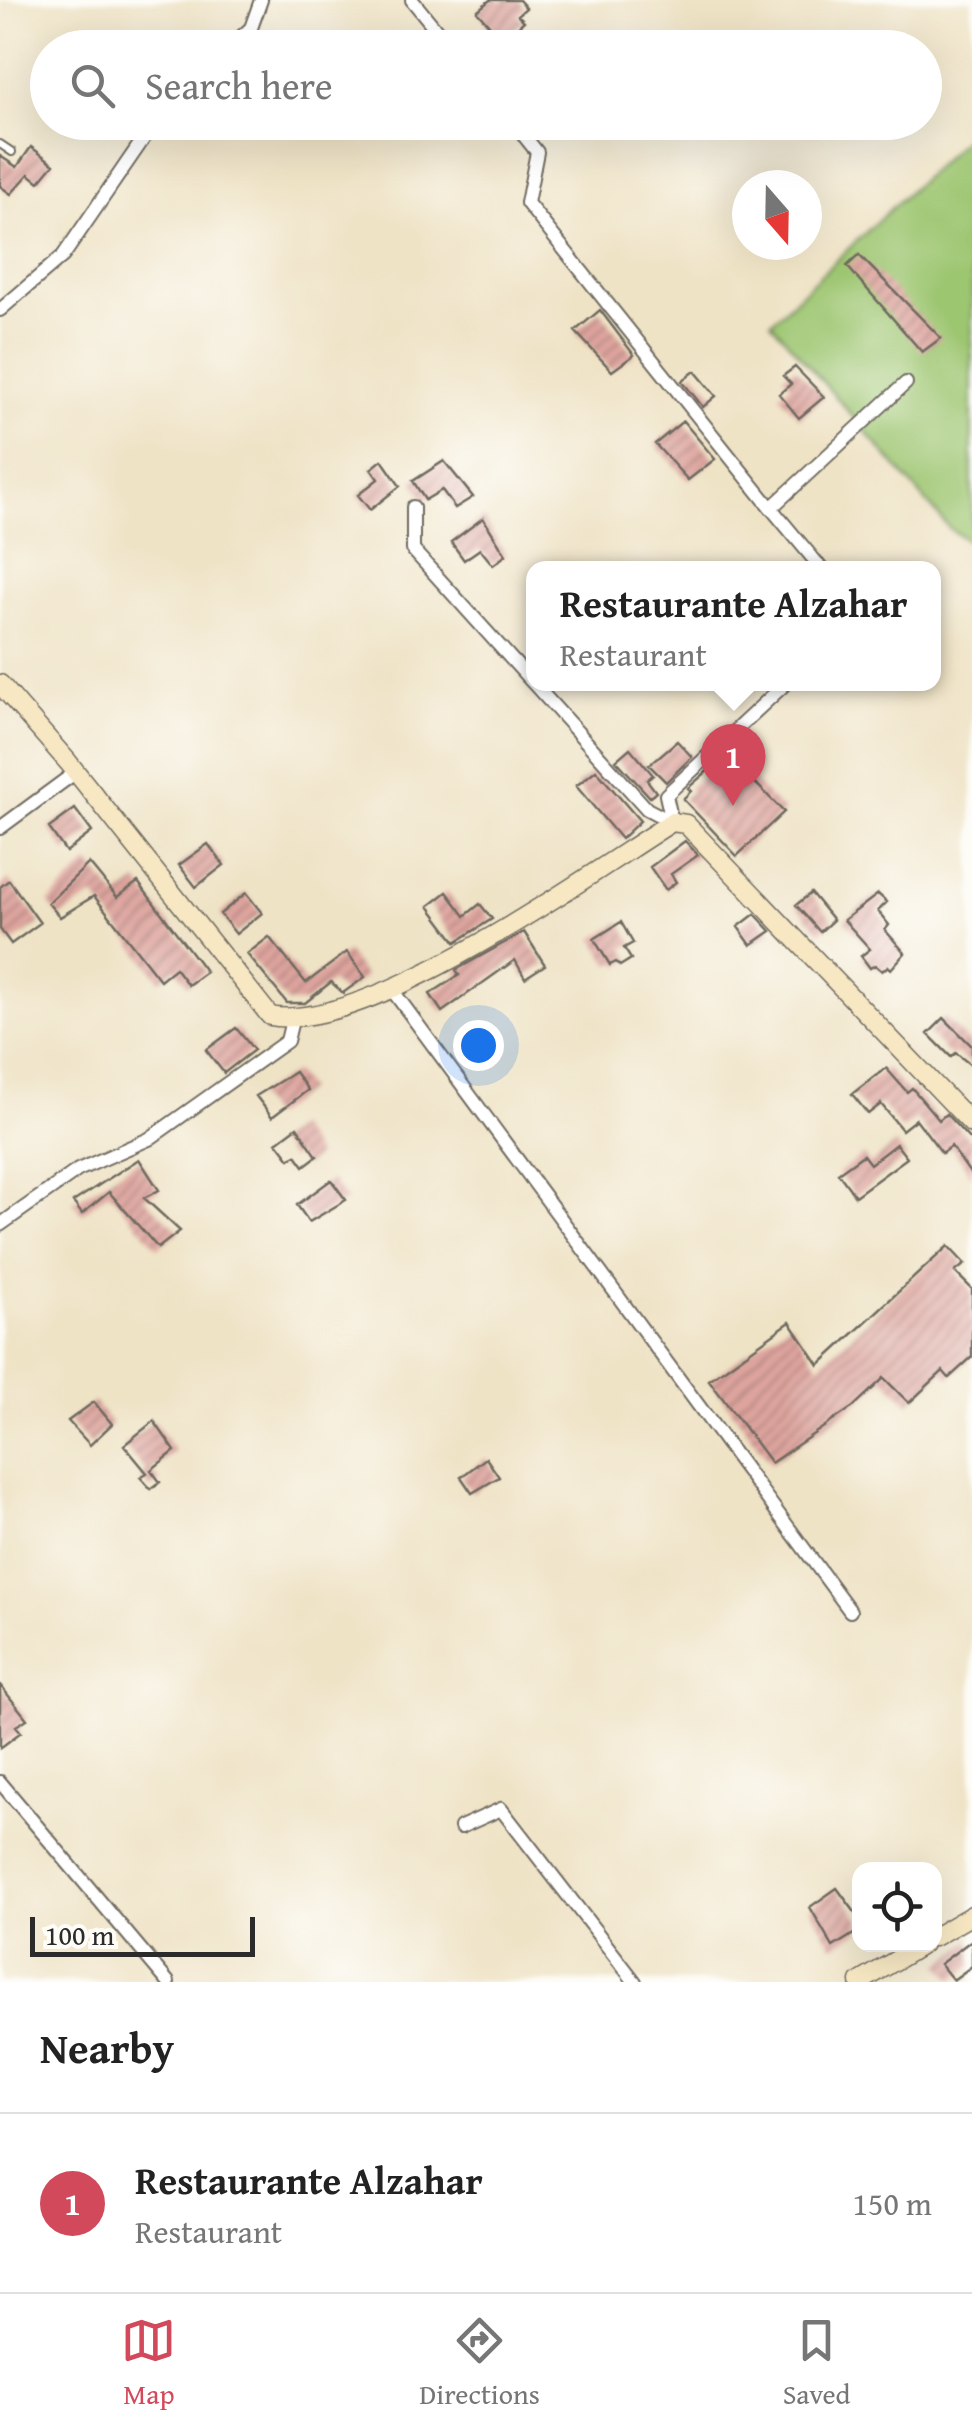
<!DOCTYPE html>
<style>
body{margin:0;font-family:"Gentium Book Plus",serif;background:#f6f6f6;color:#222}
.controls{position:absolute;right:30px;bottom:30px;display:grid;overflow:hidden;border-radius:20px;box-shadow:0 10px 40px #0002}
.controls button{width:90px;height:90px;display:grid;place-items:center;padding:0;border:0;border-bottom:2px solid #e0e0e0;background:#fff;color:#222;font:50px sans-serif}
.compass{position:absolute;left:732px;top:170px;width:90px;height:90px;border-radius:50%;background:#fff;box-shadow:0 10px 40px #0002;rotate:160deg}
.scale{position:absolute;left:30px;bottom:25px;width:225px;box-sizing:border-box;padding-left:10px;border:5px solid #2b2b2b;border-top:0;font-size:28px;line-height:35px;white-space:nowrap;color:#2b2b2b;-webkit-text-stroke:8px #fdfcf7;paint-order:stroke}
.you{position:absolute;left:478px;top:1045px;width:35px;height:35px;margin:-25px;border:8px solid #fff;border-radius:50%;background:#1a73e8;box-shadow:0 0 0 15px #1a73e833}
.badge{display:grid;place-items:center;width:65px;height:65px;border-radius:50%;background:#d1495b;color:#fff;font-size:32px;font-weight:700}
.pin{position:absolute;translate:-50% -82px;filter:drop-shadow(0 2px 5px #0008)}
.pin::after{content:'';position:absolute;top:52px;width:35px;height:30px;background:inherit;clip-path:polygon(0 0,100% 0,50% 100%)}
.popup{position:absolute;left:526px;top:561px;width:415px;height:130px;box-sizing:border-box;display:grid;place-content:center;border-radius:20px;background:#fff;filter:drop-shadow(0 2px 8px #0005);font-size:32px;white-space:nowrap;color:#767676}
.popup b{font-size:38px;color:#222}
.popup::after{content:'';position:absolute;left:50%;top:100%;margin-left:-20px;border:20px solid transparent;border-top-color:#fff}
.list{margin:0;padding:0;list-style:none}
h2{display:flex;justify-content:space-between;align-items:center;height:130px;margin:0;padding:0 40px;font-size:42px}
h2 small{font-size:32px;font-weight:400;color:#767676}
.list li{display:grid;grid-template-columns:65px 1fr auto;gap:30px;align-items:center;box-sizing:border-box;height:180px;padding:0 40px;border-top:2px solid #e0e0e0}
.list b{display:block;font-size:38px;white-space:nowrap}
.list p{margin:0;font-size:32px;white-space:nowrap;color:#767676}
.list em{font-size:32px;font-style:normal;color:#767676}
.icon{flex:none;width:55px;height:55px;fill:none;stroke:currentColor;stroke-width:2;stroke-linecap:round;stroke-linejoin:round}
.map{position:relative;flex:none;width:972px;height:1982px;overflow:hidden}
.search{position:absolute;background:#fff;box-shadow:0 10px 40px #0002;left:30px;right:30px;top:30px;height:110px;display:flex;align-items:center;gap:25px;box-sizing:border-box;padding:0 35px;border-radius:55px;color:#767676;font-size:38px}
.sheet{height:310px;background:#fff}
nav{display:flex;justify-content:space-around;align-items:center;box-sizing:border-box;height:140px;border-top:2px solid #e0e0e0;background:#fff;font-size:28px;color:#767676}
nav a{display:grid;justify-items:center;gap:5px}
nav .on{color:#d1495b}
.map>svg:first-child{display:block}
</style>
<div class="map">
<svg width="972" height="1982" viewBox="0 0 972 1982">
<defs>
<pattern id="building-hatch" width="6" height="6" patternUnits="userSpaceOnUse" patternTransform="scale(2.5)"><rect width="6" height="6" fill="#dea49e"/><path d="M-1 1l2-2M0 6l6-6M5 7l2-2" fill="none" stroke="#b48681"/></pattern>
</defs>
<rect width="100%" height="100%" fill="#fdfcf7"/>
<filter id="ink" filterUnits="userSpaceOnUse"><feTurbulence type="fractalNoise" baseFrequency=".01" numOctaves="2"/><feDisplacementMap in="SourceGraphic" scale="20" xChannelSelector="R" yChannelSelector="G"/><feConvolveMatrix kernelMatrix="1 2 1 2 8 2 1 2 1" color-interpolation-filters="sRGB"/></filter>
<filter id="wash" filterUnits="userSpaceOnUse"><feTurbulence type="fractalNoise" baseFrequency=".0048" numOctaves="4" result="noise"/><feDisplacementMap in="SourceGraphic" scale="40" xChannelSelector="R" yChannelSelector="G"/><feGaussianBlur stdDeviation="2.25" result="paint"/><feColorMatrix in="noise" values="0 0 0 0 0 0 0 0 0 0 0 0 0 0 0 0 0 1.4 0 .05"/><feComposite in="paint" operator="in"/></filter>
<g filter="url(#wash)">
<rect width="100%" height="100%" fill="#efe3c6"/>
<path fill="#9dc671" stroke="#64784e" stroke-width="2.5" d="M 972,132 L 972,543 L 951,530 L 771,322 Z"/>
<g id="blocks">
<path fill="url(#building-hatch)" d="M 490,0 L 519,0 L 526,8 L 518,15 L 524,21 L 497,46 L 483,31 L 489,25 L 477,11 Z
M 31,147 L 54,164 L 39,182 L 29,174 L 11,194 L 0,186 L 0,156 L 17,167 Z
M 859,255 L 941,338 L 922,352 L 847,266 Z
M 600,310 L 634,355 L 612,371 L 575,331 Z
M 795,367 L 824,397 L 799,418 L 779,394 L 791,384 L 783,376 Z
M 695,371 L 716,396 L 703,407 L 682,381 Z
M 683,421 L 715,459 L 688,480 L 655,444 Z
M 382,460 L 400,486 L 370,510 L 358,495 L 378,479 L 371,469 Z
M 444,461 L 473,497 L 455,508 L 442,490 L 425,500 L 413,481 Z
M 483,518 L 506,555 L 493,565 L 480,549 L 464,560 L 451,542 Z
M 677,741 L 692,757 L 666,782 L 649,765 Z
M 630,748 L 653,775 L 647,780 L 656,792 L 650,797 L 616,760 Z
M 727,754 L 784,812 L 737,856 L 683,799 L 691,791 L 688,788 Z
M 596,770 L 640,821 L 621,839 L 576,786 Z
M 75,809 L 92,832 L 66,852 L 49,828 Z
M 685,841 L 698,855 L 671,874 L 676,882 L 666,890 L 650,867 Z
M 208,844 L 224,865 L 196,887 L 179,865 Z
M 89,863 L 117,897 L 138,882 L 206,972 L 188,985 L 175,968 L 160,980 L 94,896 L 60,917 L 48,903 Z
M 9,880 L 40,923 L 11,944 L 0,929 L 0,887 Z
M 447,892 L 465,916 L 480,904 L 492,919 L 456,942 L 429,906 Z
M 246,893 L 262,913 L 236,934 L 220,914 Z
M 811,893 L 833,920 L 820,932 L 796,905 Z
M 878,894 L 887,902 L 878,911 L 889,925 L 885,930 L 905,953 L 891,969 L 888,966 L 882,971 L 875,965 L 870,968 L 861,956 L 870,949 L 844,920 Z
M 755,914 L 771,931 L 751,945 L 738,927 Z
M 621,922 L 633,943 L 624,948 L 631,959 L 620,966 L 616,962 L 610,965 L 594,939 Z
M 524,932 L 545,965 L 525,978 L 515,960 L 442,1012 L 430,994 L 459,975 L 456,970 Z
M 269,937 L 306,983 L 347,952 L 365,977 L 343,993 L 331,982 L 305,1003 L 287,1003 L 247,954 Z
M 944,1018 L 972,1046 L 972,1066 L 956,1053 L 951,1057 L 928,1034 Z
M 236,1028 L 254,1050 L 224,1073 L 206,1050 Z
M 886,1068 L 907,1092 L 912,1088 L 939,1120 L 946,1114 L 972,1142 L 972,1176 L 951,1146 L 942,1153 L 916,1119 L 902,1130 L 881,1104 L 868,1114 L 852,1094 Z
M 295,1072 L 308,1090 L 272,1117 L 256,1096 Z
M 297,1127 L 317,1156 L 304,1166 L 296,1155 L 290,1159 L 277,1142 Z
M 896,1144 L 907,1158 L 855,1196 L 838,1173 L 863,1155 L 870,1164 Z
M 139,1159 L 159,1190 L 144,1198 L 180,1231 L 158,1248 L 109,1192 L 82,1214 L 73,1202 Z
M 331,1180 L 346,1200 L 309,1222 L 297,1205 Z
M 948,1246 L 965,1264 L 955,1272 L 972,1289 L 972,1357 L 949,1378 L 943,1371 L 909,1403 L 884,1378 L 853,1407 L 771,1463 L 709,1380 L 790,1322 L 819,1365 Z
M 94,1402 L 112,1424 L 90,1445 L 68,1421 Z
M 154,1421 L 175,1451 L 151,1470 L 160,1482 L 151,1489 L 140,1477 L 147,1473 L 124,1445 Z
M 486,1458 L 499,1477 L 472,1493 L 461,1477 Z
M 0,1685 L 27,1719 L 16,1726 L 21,1732 L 0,1748 Z
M 837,1888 L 860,1919 L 860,1930 L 833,1947 L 810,1907 Z
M 972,1940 L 972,1966 L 953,1980 L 940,1964 Z"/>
</g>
</g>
<g filter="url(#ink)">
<use href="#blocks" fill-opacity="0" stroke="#706b61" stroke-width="2.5"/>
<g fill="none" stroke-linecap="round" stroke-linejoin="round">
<defs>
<path id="service" d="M 0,144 L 12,152"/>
<path id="minor" d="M 412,0 L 451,48
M 229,48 L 251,28 L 261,0
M 513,122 L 537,152 L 527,203 L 771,508
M 0,310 L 63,256 L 155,122
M 413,507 L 413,550 L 533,683
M 821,568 L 771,508 L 906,383
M 534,684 L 647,809 L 672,822 L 666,795 L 785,684
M 0,828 L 76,772
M 393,991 L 850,1611
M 0,1225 L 78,1170 L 149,1139 L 287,1041 L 292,1020
M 0,1782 L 168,1982
M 461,1827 L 501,1809 L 635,1982"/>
<path id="secondary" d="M 0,684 L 68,762 L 270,1016 C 367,1034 586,876 672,822 L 686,824 L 972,1124
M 934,1937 L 972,1915
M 860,1982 L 923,1944"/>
</defs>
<use href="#service" stroke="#706b61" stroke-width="10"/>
<use href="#minor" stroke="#706b61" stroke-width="16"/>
<use href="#secondary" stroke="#706b61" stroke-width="21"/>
<use href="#service" stroke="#fff" stroke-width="6"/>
<use href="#minor" stroke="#fff" stroke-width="12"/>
<use href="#secondary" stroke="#f7e8c3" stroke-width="18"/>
</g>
</g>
</svg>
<div class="controls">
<button><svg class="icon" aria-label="locate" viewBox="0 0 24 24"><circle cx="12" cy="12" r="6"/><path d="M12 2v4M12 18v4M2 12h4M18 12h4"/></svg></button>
</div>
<svg class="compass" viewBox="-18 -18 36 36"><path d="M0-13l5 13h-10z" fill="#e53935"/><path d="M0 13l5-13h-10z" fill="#767676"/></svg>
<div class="scale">100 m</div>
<div class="you"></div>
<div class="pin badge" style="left:733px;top:806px">1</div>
<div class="popup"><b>Restaurante Alzahar</b>Restaurant</div>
<div class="search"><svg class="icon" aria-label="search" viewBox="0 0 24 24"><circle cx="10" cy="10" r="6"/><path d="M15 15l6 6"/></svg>Search here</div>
</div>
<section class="sheet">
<h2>Nearby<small></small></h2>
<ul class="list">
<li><span class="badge">1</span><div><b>Restaurante Alzahar</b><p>Restaurant</p></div><em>150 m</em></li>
</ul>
</section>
<nav>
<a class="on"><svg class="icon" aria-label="map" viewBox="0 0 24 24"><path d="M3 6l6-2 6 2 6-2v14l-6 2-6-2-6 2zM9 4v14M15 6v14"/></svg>Map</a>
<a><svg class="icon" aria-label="directions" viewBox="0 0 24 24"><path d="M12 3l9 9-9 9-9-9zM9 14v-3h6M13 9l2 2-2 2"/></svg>Directions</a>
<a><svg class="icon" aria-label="saved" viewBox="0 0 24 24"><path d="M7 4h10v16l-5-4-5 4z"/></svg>Saved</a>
</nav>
